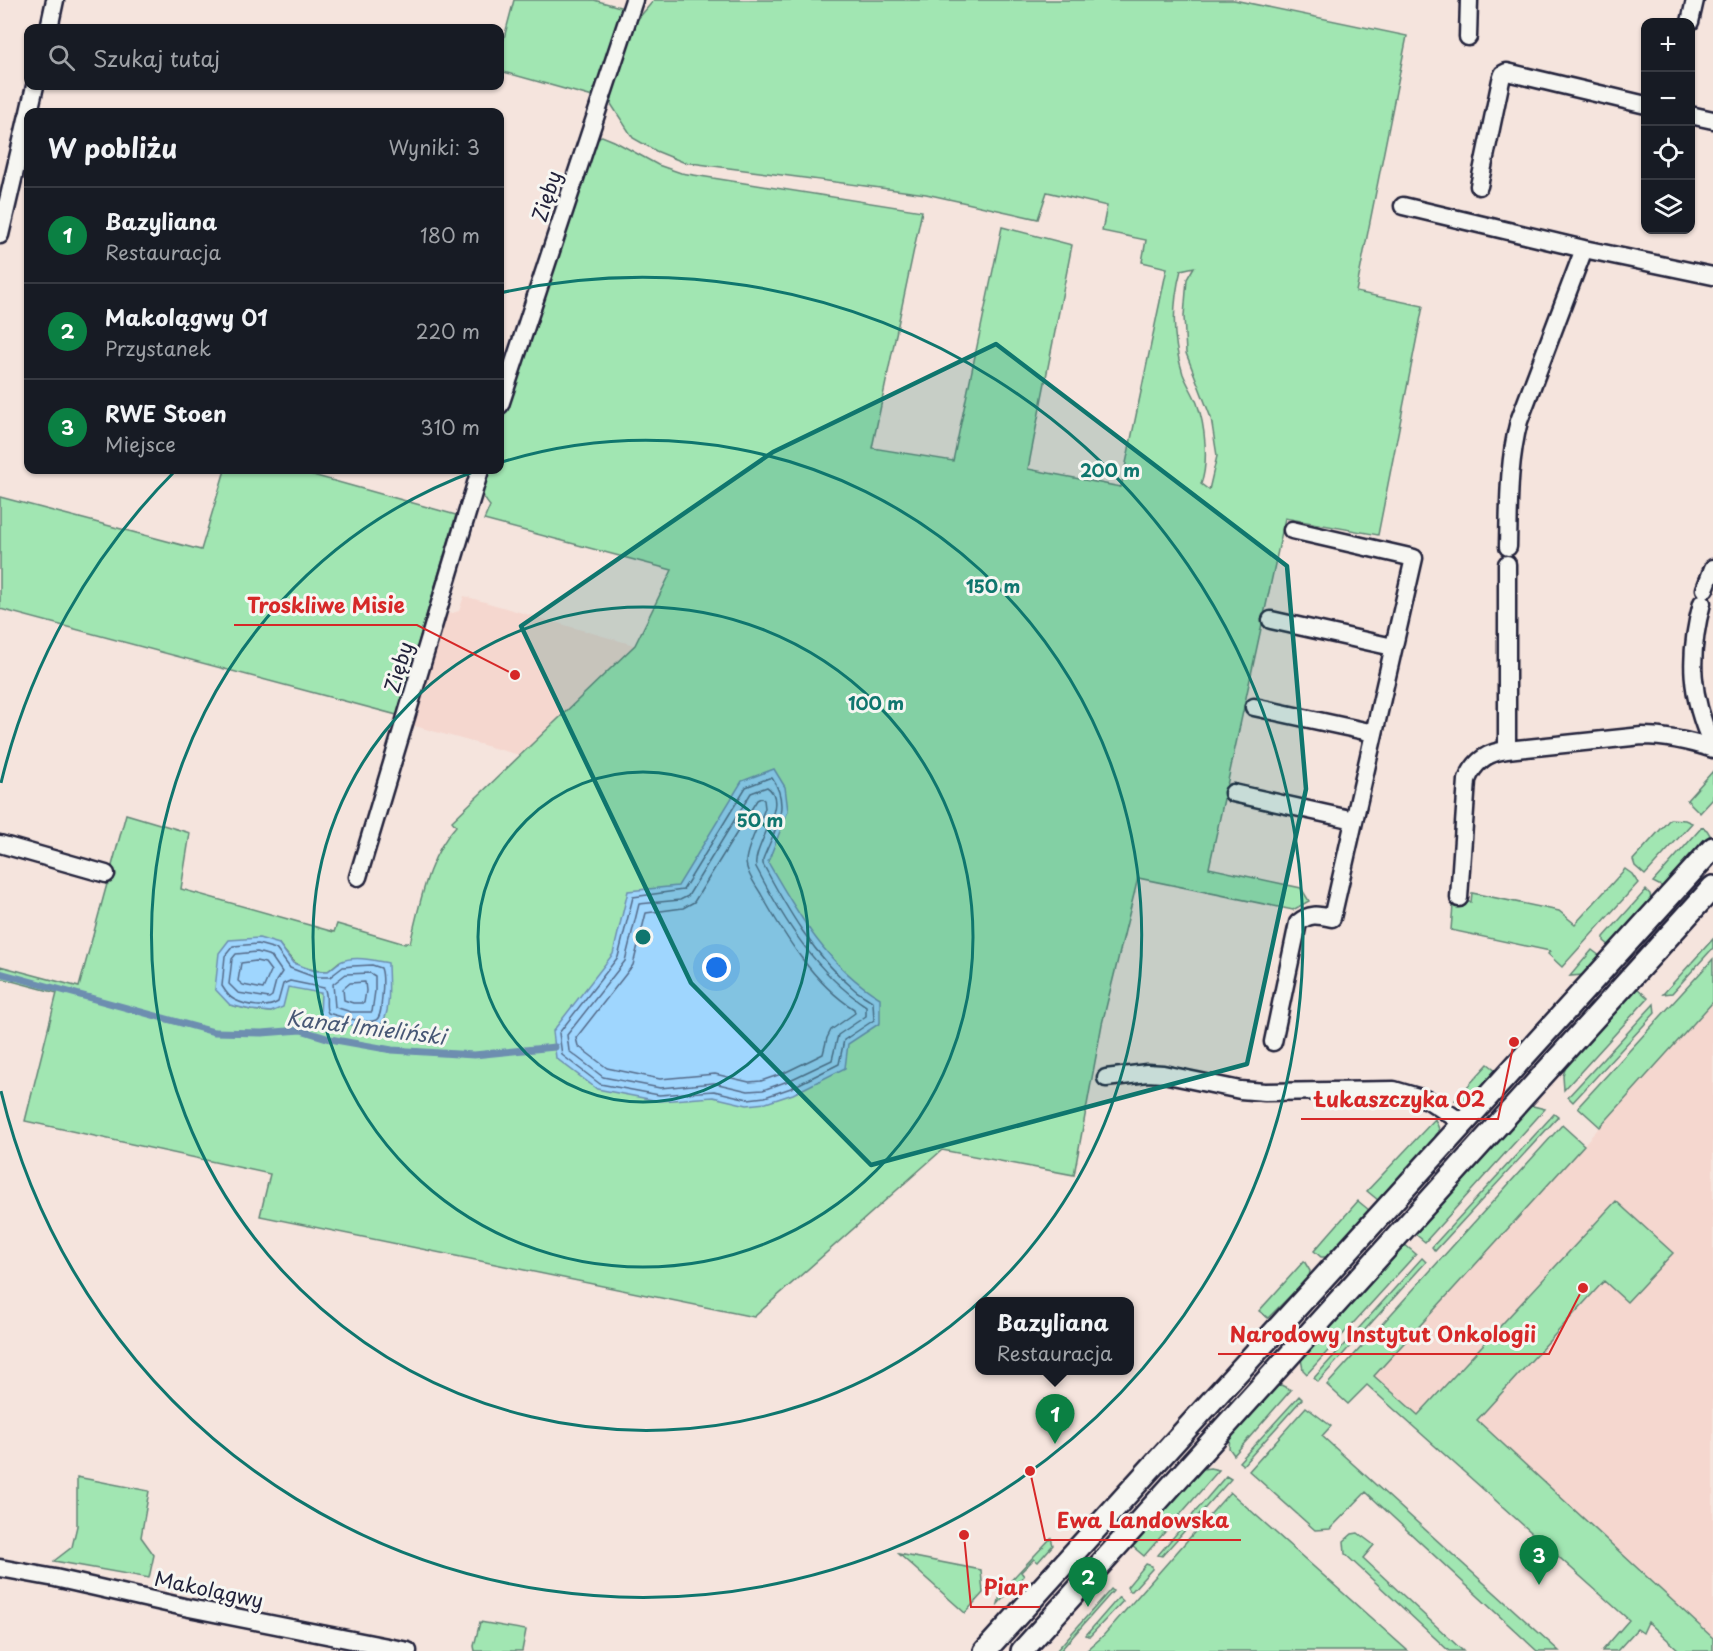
<!DOCTYPE html>
<html lang="pl">
<meta charset="utf-8">
<style>
body{margin:0;font-family:"Playpen Sans",sans-serif;background:#242831;color:#f1f3f6}
.controls{position:absolute;right:18px;top:18px;display:grid;overflow:hidden;border-radius:12px;box-shadow:0 2px 4px #0004}
.controls button{width:54px;height:54px;display:grid;place-items:center;padding:0;border:0;border-bottom:2px solid #363941;background:#171b24;color:#f1f3f6;font:30px sans-serif}
.you{position:absolute;left:717px;top:968px;width:21px;height:21px;margin:-15px;border:4px solid #fff;border-radius:50%;background:#1a73e8;box-shadow:0 0 0 9px #1a73e833}
.badge{display:grid;place-items:center;width:39px;height:39px;border-radius:50%;background:#0b8043;color:#fff;font-size:20px;font-weight:700}
.pin{position:absolute;translate:-50% -50px;filter:drop-shadow(0 2px 3px #0008)}
.pin::after{content:'';position:absolute;top:32px;width:21px;height:18px;background:inherit;clip-path:polygon(0 0,100% 0,50% 100%)}
.popup{position:absolute;left:975px;top:1297px;width:159px;height:78px;box-sizing:border-box;display:grid;place-content:center;border-radius:12px;background:#171b24;filter:drop-shadow(0 2px 4px #0005);font-size:20px;white-space:nowrap;color:#9ea1a6}
.popup b{font-size:22px;color:#f1f3f6}
.popup::after{content:'';position:absolute;left:50%;top:100%;margin-left:-12px;border:12px solid transparent;border-top-color:#171b24}
.list{margin:0;padding:0;list-style:none}
h2{display:flex;justify-content:space-between;align-items:center;height:78px;margin:0;padding:0 24px;font-size:26px}
h2 small{font-size:20px;font-weight:400;color:#9ea1a6}
.list li{display:grid;grid-template-columns:39px 1fr auto;gap:18px;align-items:center;box-sizing:border-box;height:96px;padding:0 24px;border-top:2px solid #363941}
.list b{display:block;font-size:22px;white-space:nowrap}
.list p{margin:0;font-size:20px;white-space:nowrap;color:#9ea1a6}
.list em{font-size:20px;font-style:normal;color:#9ea1a6}
.icon{flex:none;width:33px;height:33px;fill:none;stroke:currentColor;stroke-width:2;stroke-linecap:round;stroke-linejoin:round}
.map{position:relative;flex:none;width:1713px;height:1651px;overflow:hidden}
.search{position:absolute;background:#171b24;box-shadow:0 2px 4px #0004;left:24px;top:24px;width:480px;height:66px;display:flex;align-items:center;gap:15px;box-sizing:border-box;padding:0 21px;border-radius:12px;color:#9ea1a6;font-size:22px}
.panel{position:absolute;background:#171b24;box-shadow:0 2px 4px #0004;left:24px;top:108px;width:480px;height:366px;border-radius:12px}
.map>svg:first-child{display:block}
</style>
<div class="map">
<svg width="1713" height="1651" viewBox="0 0 1713 1651">
<rect width="100%" height="100%" fill="#f5e4dd"/>
<filter id="ink" filterUnits="userSpaceOnUse"><feTurbulence type="fractalNoise" baseFrequency=".0167" numOctaves="2"/><feDisplacementMap in="SourceGraphic" scale="12" xChannelSelector="R" yChannelSelector="G"/><feConvolveMatrix kernelMatrix="1 2 1 2 8 2 1 2 1" color-interpolation-filters="sRGB"/></filter>
<g filter="url(#ink)">
<path fill="#f5d7cf" d="M 464,596 L 634,645 L 519,755 L 411,725 L 443,616 L 459,611 Z
M 1713,1002 L 1713,1651 L 1680,1651 L 1374,1376 Z"/>
<path fill="#a1e6b2" stroke="#628476" stroke-width="1.5" fill-rule="evenodd" d="M 514,0 L 594,0 L 624,8 L 593,97 L 500,71 L 500,53 Z
M 654,0 L 1234,0 L 1407,36 L 1356,292 L 1423,306 L 1378,535 L 1285,518 L 1209,868 L 1301,888 L 1309,901 L 1293,910 L 1138,878 L 1102,1024 L 1074,1175 L 942,1150 L 754,1317 L 260,1216 L 270,1174 L 25,1121 L 57,993 L 0,978 L 0,966 L 79,987 L 126,814 L 190,833 L 181,889 L 334,932 L 337,924 L 405,944 L 405,942 L 410,943 C 421,901 427,858 456,826 L 452,821 L 635,645 L 672,570 L 484,520 L 490,506 C 478,492 482,486 487,470 L 500,470 L 500,429 L 594,138 L 602,136 L 614,141 L 658,165 L 681,173 L 922,211 L 872,448 L 953,461 L 1002,227 L 1072,245 L 1028,469 L 1121,487 L 1167,268 L 1142,262 L 1146,240 L 1102,231 L 1107,206 L 1047,192 L 1038,219 L 926,194 L 683,162 L 656,151 L 633,138 L 611,104 L 614,82 L 632,26 ZM 1194,267 L 1187,279 L 1184,316 L 1186,353 L 1211,418 L 1217,456 L 1209,490 L 1201,484 C 1209,462 1205,425 1197,403 C 1193,393 1187,384 1183,374 C 1172,340 1172,304 1181,270 ZM 279,944 C 295,966 300,970 328,971 L 340,961 L 321,993 L 288,986 L 271,1012 L 251,1010 L 230,1005 Z
M 225,470 L 295,470 L 456,515 L 397,715 L 0,609 L 0,497 L 201,550 Z
M 1713,771 L 1713,799 L 1700,813 L 1687,800 Z
M 1670,819 L 1685,820 L 1692,823 L 1645,875 L 1635,866 L 1633,860 Z
M 1702,827 L 1707,830 L 1710,835 L 1663,887 L 1653,882 Z
M 1625,869 L 1632,874 L 1638,883 L 1562,967 L 1548,954 L 1550,951 L 1451,930 L 1453,905 L 1451,902 L 1471,902 L 1472,893 L 1559,911 L 1575,924 Z
M 1646,890 L 1650,894 L 1651,900 L 1610,946 L 1604,941 L 1604,937 Z
M 1713,939 L 1713,948 L 1672,993 L 1663,994 Z
M 1592,950 L 1600,956 L 1583,975 L 1570,976 Z
M 1713,959 L 1713,1002 L 1600,1127 L 1578,1107 Z
M 1637,988 L 1648,998 L 1564,1090 L 1563,1076 L 1566,1066 Z
M 1654,1004 L 1655,1013 L 1573,1102 L 1568,1097 Z
M 1488,1064 L 1496,1070 C 1485,1082 1473,1105 1455,1100 Z
M 1533,1106 L 1545,1109 L 1425,1242 L 1414,1233 L 1529,1107 Z
M 1554,1114 L 1558,1117 L 1435,1251 L 1432,1247 Z
M 1435,1119 L 1439,1129 L 1435,1137 L 1378,1200 L 1367,1191 Z
M 1562,1125 L 1584,1145 L 1374,1376 L 1418,1415 L 1616,1201 L 1673,1253 L 1627,1302 L 1604,1281 L 1477,1420 L 1713,1638 L 1713,1651 L 1680,1651 L 1648,1622 L 1643,1633 L 1637,1629 L 1617,1651 L 1602,1651 L 1629,1620 L 1367,1385 L 1348,1404 L 1327,1385 Z
M 1358,1201 L 1369,1210 L 1327,1257 L 1321,1257 L 1314,1251 Z
M 1404,1244 L 1416,1254 L 1307,1374 L 1303,1370 L 1301,1359 Z
M 1422,1258 L 1426,1262 L 1318,1382 L 1314,1378 Z
M 1304,1261 L 1310,1271 L 1309,1277 L 1268,1318 L 1259,1311 Z
M 1281,1385 L 1291,1390 L 1234,1455 L 1229,1448 L 1230,1435 L 1275,1387 Z
M 1299,1396 L 1302,1399 L 1243,1465 L 1239,1462 Z
M 1306,1407 L 1331,1426 L 1322,1436 L 1559,1651 L 1537,1651 L 1366,1492 L 1330,1529 L 1315,1530 L 1249,1471 Z
M 1210,1468 L 1219,1470 L 1144,1556 L 1132,1546 L 1203,1469 Z
M 1226,1476 L 1231,1479 L 1162,1556 L 1158,1555 Z
M 77,1477 L 149,1491 L 141,1537 L 154,1555 L 149,1578 L 54,1561 L 72,1547 L 77,1526 Z
M 1230,1492 L 1408,1651 L 1086,1651 L 1102,1637 Z
M 1358,1533 L 1374,1545 L 1363,1558 L 1463,1651 L 1449,1651 L 1345,1554 L 1344,1541 L 1352,1534 Z
M 1051,1538 L 1053,1545 L 1038,1562 L 1034,1559 L 1021,1572 L 1024,1576 L 998,1604 L 1001,1591 Z
M 899,1554 L 981,1570 L 983,1593 L 965,1613 Z
M 1146,1564 L 1152,1566 L 1152,1569 L 1132,1591 L 1129,1591 L 1127,1587 Z
M 1111,1589 L 1113,1591 L 1060,1651 L 1056,1651 Z
M 1119,1597 L 1123,1601 L 1090,1636 L 1088,1636 L 1086,1635 Z
M 480,1622 L 526,1630 L 522,1651 L 475,1651 L 474,1646 Z"/>
<path fill="#9fd6fe" stroke="#6d8eb0" stroke-width="1.5" d="M 774,769 L 785,787 L 788,811 L 768,862 C 798,914 827,966 880,998 L 880,1023 L 848,1044 L 845,1068 L 793,1094 L 766,1103 L 747,1105 L 713,1097 L 659,1101 L 597,1089 L 556,1058 L 553,1031 L 613,954 L 628,891 L 678,886 L 742,781 Z
M 259,938 L 279,944 L 293,963 L 315,971 L 328,971 C 332,969 336,964 340,962 C 353,955 374,960 388,963 C 388,977 392,1014 381,1024 C 371,1033 332,1020 320,1017 L 321,993 L 288,987 L 283,1007 L 271,1012 L 251,1010 L 230,1005 L 215,989 L 219,953 L 229,940 Z"/>
<g fill="none" stroke-linecap="round" stroke-linejoin="round">
<path stroke="#546a89" stroke-width="1.5" d="M 769,778 L 772,778 C 792,807 774,831 763,859 L 763,864 C 787,909 814,956 854,989 C 859,994 867,997 873,1002 L 874,1020 L 844,1040 L 839,1064 L 791,1088 L 765,1097 L 748,1099 L 714,1091 L 659,1095 L 600,1084 L 562,1055 L 559,1033 L 618,957 L 633,897 L 683,890 L 746,787 Z
M 767,787 C 791,802 752,846 756,867 C 783,919 816,973 866,1006 L 866,1016 L 838,1035 L 832,1060 L 788,1081 L 763,1090 L 748,1091 L 714,1083 L 660,1088 L 603,1077 L 569,1051 L 567,1035 L 625,961 L 639,904 L 680,900 L 688,896 L 751,793 Z
M 761,798 L 764,800 L 765,808 C 760,823 747,846 746,861 C 746,872 755,884 761,894 C 784,935 814,984 854,1009 L 855,1013 L 831,1030 L 827,1038 L 823,1054 L 784,1073 L 761,1081 L 749,1082 L 715,1074 L 660,1079 L 607,1068 L 578,1046 L 576,1038 L 633,965 L 646,913 L 683,908 L 694,902 L 757,800 Z
M 258,944 L 276,949 L 290,968 L 314,977 L 330,977 L 343,967 L 353,966 L 372,965 L 381,968 C 384,976 383,987 382,997 C 381,1003 382,1016 376,1020 C 368,1025 338,1016 328,1013 C 324,1006 329,996 324,988 L 290,981 L 283,984 L 278,1002 C 267,1009 247,1006 235,1000 C 230,998 225,991 222,986 L 225,956 L 233,946 Z
M 257,952 L 271,956 L 282,972 L 276,981 L 272,996 L 269,998 L 238,993 L 229,984 L 232,959 L 236,954 Z
M 256,961 L 265,963 L 271,971 L 263,989 L 243,985 L 238,981 L 241,963 Z
M 370,973 L 375,976 L 375,991 L 372,1012 L 351,1012 L 335,1007 L 333,984 L 346,974 Z
M 365,982 L 366,991 L 364,1003 L 353,1003 L 344,1000 L 343,989 L 350,983 Z"/>
<path stroke="#6d8eb0" stroke-width="7" d="M 0,973 L 214,1032 L 262,1033 L 301,1030 L 330,1039 L 392,1050 L 474,1055 L 555,1047"/>
<defs>
<path id="minor" d="M 1690,22 L 1695,0
M 49,28 L 55,0
M 1468,37 L 1469,0
M 29,112 L 35,86
M 1690,115 L 1713,120
M 1479,186 L 1501,80 L 1503,74 L 1507,72 L 1646,105
M 1403,206 L 1584,249 L 1713,276
M 0,235 L 28,115
M 500,405 L 634,0
M 1508,547 C 1509,505 1508,463 1519,421 L 1584,249
M 1705,589 L 1713,568
M 1702,603 C 1688,656 1690,697 1713,746
M 1271,620 L 1393,647
M 1254,707 L 1374,733
M 1507,750 L 1642,736 C 1668,736 1689,741 1713,749
M 1233,793 L 1354,820
M 0,844 L 106,874
M 358,877 L 480,470
M 1459,898 L 1467,780 C 1474,762 1487,752 1507,750 L 1507,564
M 1273,1042 L 1298,923 C 1309,913 1318,915 1332,918 L 1414,558 L 1292,530
M 1106,1078 L 1147,1073 L 1163,1074 L 1240,1090 L 1265,1092 L 1394,1090 L 1428,1100 L 1463,1123
M 0,1568 L 55,1578 L 184,1607 L 408,1651"/>
<path id="tertiary" d="M 985,1651 L 1713,848
M 1022,1651 L 1713,887"/>
</defs>
<use href="#minor" stroke="#22223b" stroke-width="21"/>
<use href="#tertiary" stroke="#22223b" stroke-width="26"/>
<use href="#minor" stroke="#f6f6f2" stroke-width="16"/>
<use href="#tertiary" stroke="#f6f6f2" stroke-width="21"/>
</g>
</g>
<path fill="#0f766e" fill-opacity="0.2" stroke="#0f766e" stroke-width="4.5" stroke-linejoin="round" d="M 996,344 L 1287,566 L 1306,789 L 1247,1064 L 871,1165 L 691,983 L 521,626 L 773,452 Z"/>
<g fill="none" stroke="#0f766e" stroke-width="3">
<circle cx="643" cy="937" r="165"/>
<circle cx="643" cy="937" r="330"/>
<path d="M502 462A495 495 0 1 1 478 470"/>
<path d="M1 783A660 660 0 0 1 176 470M500 293A660 660 0 1 1 1 1091"/>
</g>
<g text-anchor="middle" dominant-baseline="central" stroke-width="6" stroke-linejoin="round" paint-order="stroke">
<g font-size="20" fill="#22223b" stroke="#f6f6f2">
<text transform="translate(546 196) rotate(-72)">Zięby</text>
<text transform="translate(398 667) rotate(-73)">Zięby</text>
<text transform="translate(209 1589) rotate(12)">Makolągwy</text>
</g>
<g font-size="21" font-style="italic" fill="#485876" stroke="#f6f6f2">
<text transform="translate(366 1026) rotate(7)">Kanał Imieliński</text>
</g>
</g>
<circle cx="643" cy="937" r="9" fill="#0f766e" stroke="#f6f6f2" stroke-width="3"/>
<g font-size="18" text-anchor="middle" font-weight="bold" fill="#0f766e" stroke="#f6f6f2" stroke-width="6" stroke-linejoin="round" paint-order="stroke">
<text x="1110" y="477">200 m</text>
<text x="993" y="593">150 m</text>
<text x="876" y="710">100 m</text>
<text x="760" y="827">50 m</text>
</g>
<path fill="none" stroke="#d62828" stroke-width="2" d="M515 675L417 625H234M1514 1042L1498 1119H1301M1583 1288L1549 1354H1218M1030 1471L1045 1540H1241M964 1535L971 1607H1040"/>
<g fill="#d62828" stroke="#f6f6f2" stroke-width="2">
<circle cx="515" cy="675" r="6"/>
<circle cx="1514" cy="1042" r="6"/>
<circle cx="1583" cy="1288" r="6"/>
<circle cx="1030" cy="1471" r="6"/>
<circle cx="964" cy="1535" r="6"/>
</g>
<g font-size="21" text-anchor="middle" font-weight="bold" fill="#d62828" stroke="#f6f6f2" stroke-width="6" stroke-linejoin="round" paint-order="stroke">
<text x="326" y="613">Troskliwe Misie</text>
<text x="1400" y="1107">Łukaszczyka 02</text>
<text x="1383" y="1342">Narodowy Instytut Onkologii</text>
<text x="1143" y="1528">Ewa Landowska</text>
<text x="1006" y="1595">Piar</text>
</g>
</svg>
<div class="controls">
<button>+</button>
<button>−</button>
<button><svg class="icon" aria-label="locate" viewBox="0 0 24 24"><circle cx="12" cy="12" r="6"/><path d="M12 2v4M12 18v4M2 12h4M18 12h4"/></svg></button>
<button><svg class="icon" aria-label="layers" viewBox="0 0 24 24"><path d="M12 4l9 5-9 5-9-5zM3 14l9 5 9-5"/></svg></button>
</div>
<div class="you"></div>
<div class="pin badge" style="left:1055px;top:1444px">1</div>
<div class="popup"><b>Bazyliana</b>Restauracja</div>
<div class="pin badge" style="left:1088px;top:1607px">2</div>
<div class="pin badge" style="left:1539px;top:1585px">3</div>
<div class="search"><svg class="icon" aria-label="search" viewBox="0 0 24 24"><circle cx="10" cy="10" r="6"/><path d="M15 15l6 6"/></svg>Szukaj tutaj</div>
<section class="panel">
<h2>W pobliżu<small>Wyniki: 3</small></h2>
<ul class="list">
<li><span class="badge">1</span><div><b>Bazyliana</b><p>Restauracja</p></div><em>180 m</em></li>
<li><span class="badge">2</span><div><b>Makolągwy 01</b><p>Przystanek</p></div><em>220 m</em></li>
<li><span class="badge">3</span><div><b>RWE Stoen</b><p>Miejsce</p></div><em>310 m</em></li>
</ul>
</section>
</div>
